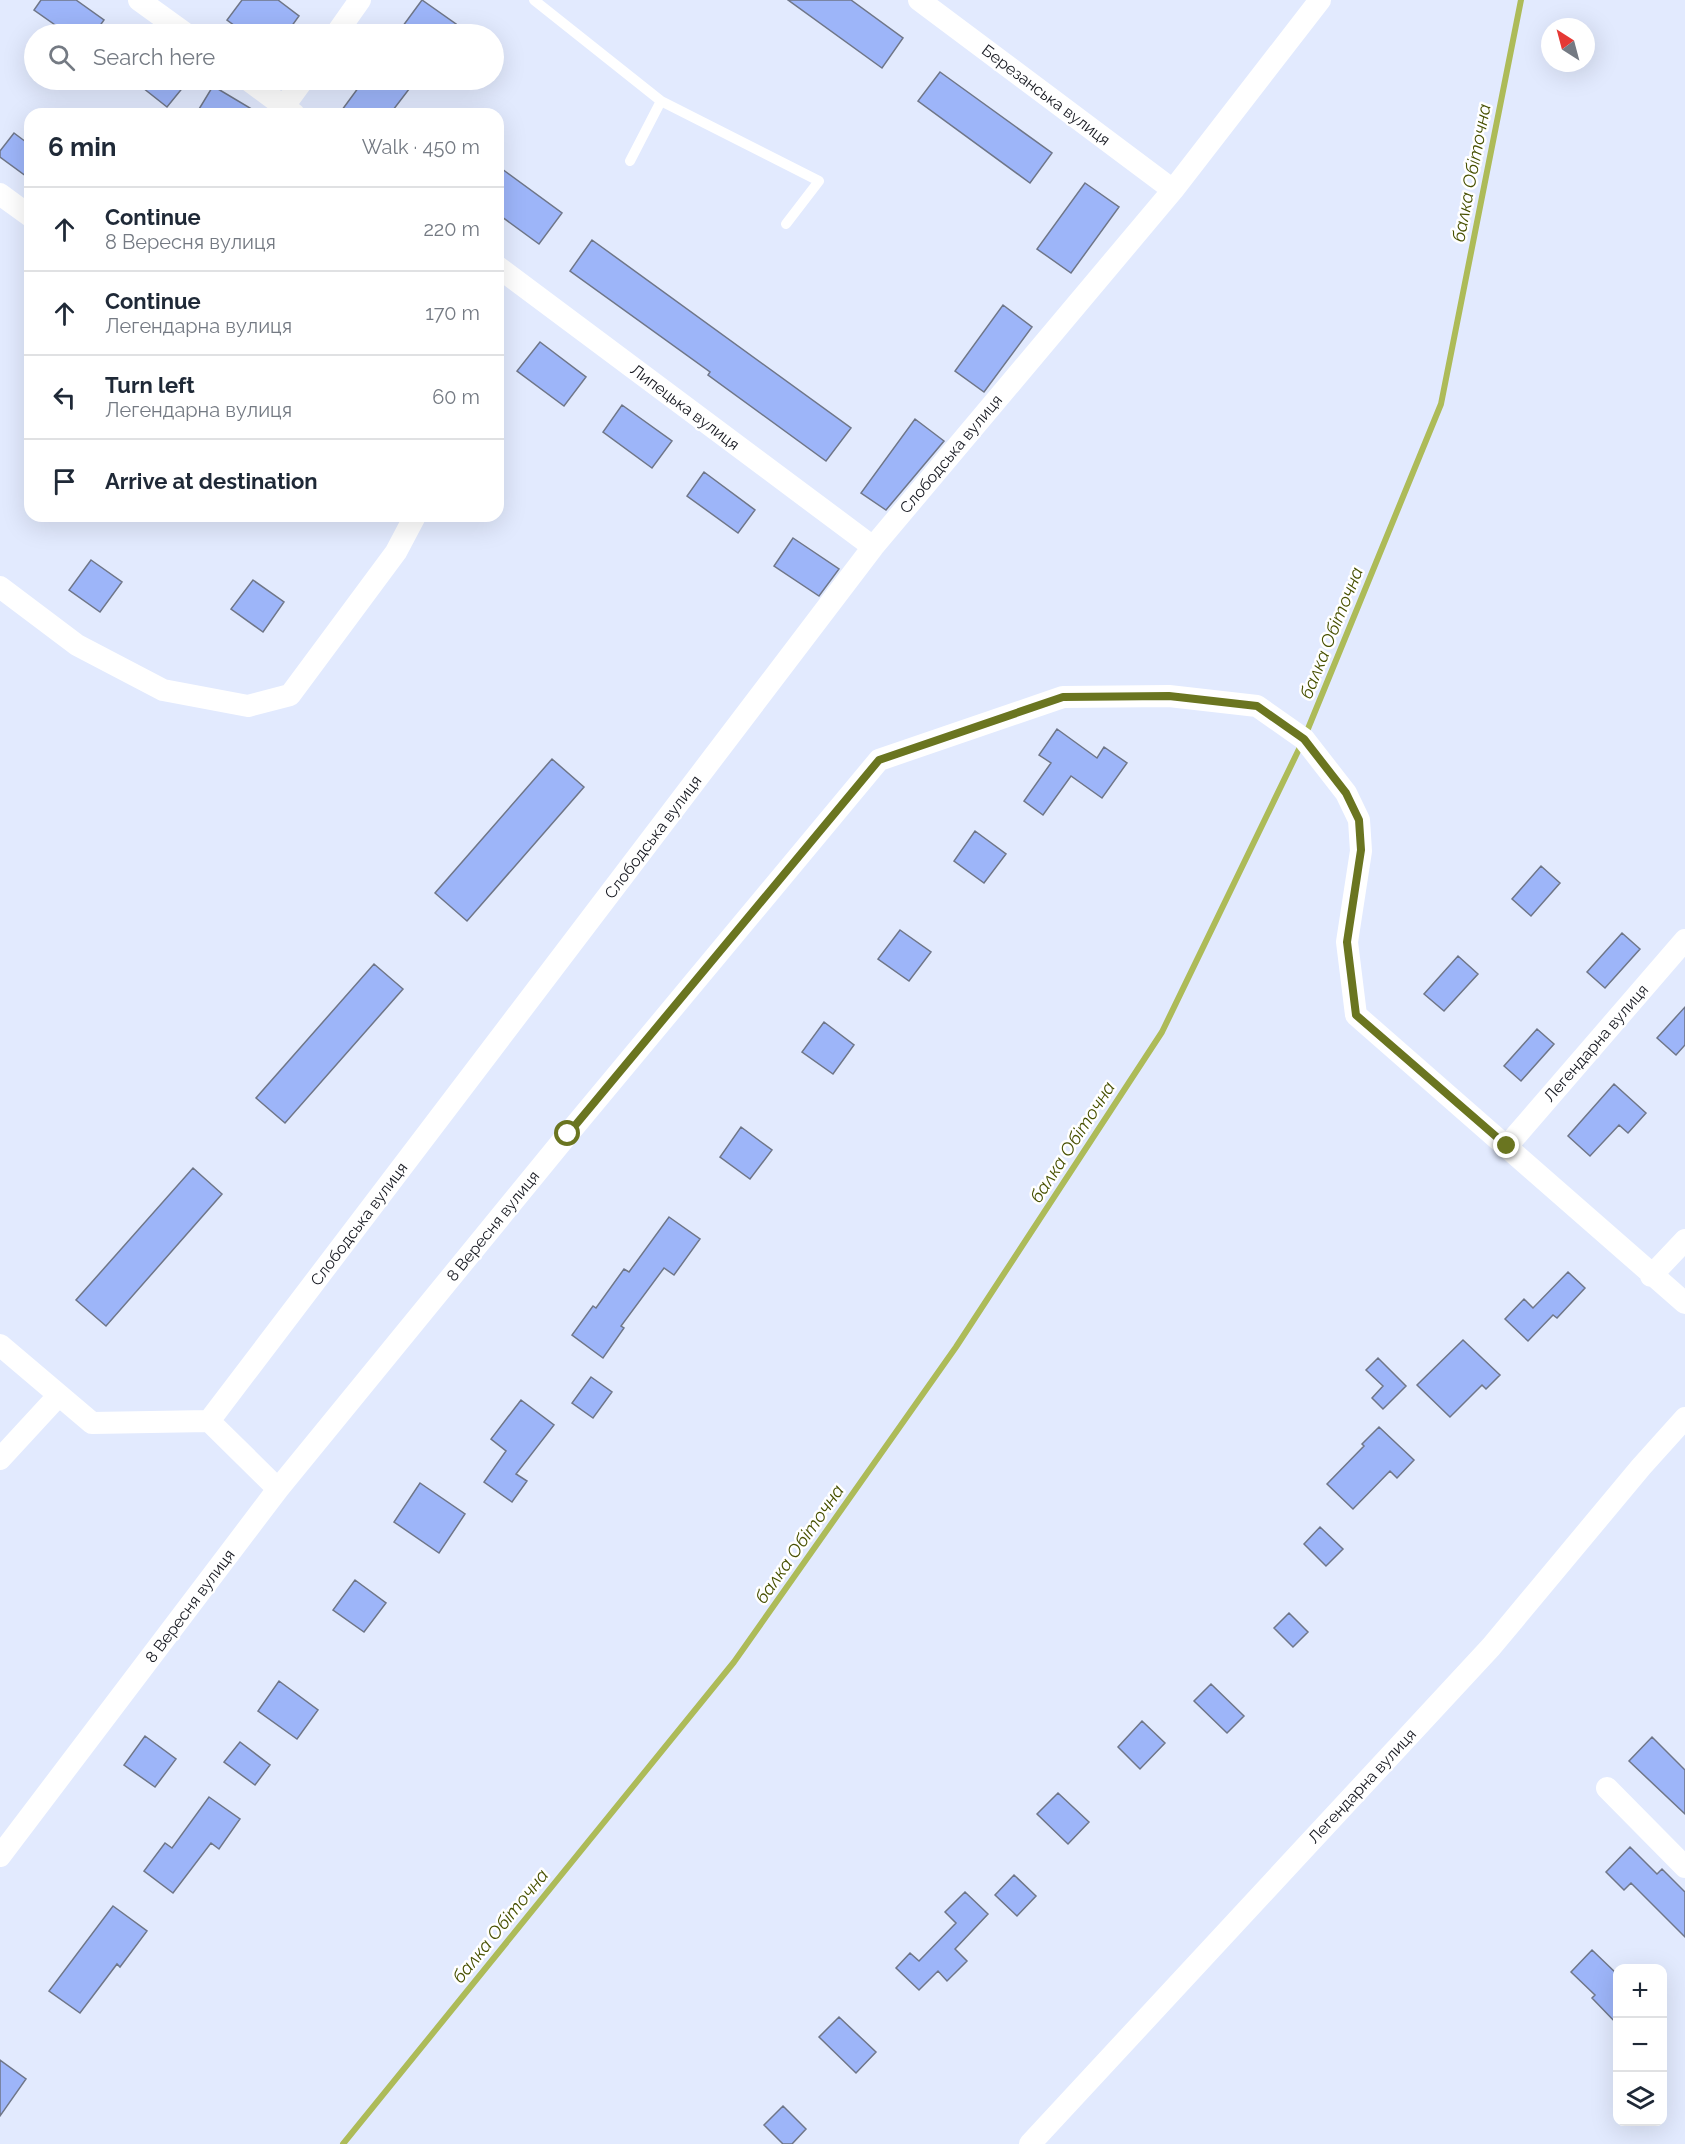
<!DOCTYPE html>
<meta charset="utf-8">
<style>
body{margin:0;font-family:Raleway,sans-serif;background:#f2f2f3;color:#1f2937}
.controls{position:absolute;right:18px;bottom:18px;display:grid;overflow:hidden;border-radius:12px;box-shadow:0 6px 24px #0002}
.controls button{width:54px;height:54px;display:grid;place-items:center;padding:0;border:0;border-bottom:2px solid #e0e1e3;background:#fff;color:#1f2937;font:30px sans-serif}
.compass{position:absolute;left:1541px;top:18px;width:54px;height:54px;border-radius:50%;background:#fff;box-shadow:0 6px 24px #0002;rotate:324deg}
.stop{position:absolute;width:18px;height:18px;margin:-14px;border:4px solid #6a7520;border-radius:50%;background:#fff}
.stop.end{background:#6a7520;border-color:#fff;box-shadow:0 2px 6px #0008}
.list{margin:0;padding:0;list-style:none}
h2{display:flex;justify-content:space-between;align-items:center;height:78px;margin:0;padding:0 24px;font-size:26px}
h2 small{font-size:20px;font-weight:400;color:#747a83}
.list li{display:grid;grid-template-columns:39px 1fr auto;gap:18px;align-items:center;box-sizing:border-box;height:84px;padding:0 24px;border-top:2px solid #e0e1e3}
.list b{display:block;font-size:22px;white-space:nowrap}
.list p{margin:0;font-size:20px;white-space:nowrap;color:#747a83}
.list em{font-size:20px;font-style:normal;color:#747a83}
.icon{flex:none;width:33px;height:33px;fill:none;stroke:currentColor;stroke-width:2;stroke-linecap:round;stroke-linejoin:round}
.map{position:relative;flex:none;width:1685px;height:2144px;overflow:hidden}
.search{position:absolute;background:#fff;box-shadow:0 6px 24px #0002;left:24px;top:24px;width:480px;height:66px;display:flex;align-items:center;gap:15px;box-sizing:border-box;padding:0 21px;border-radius:33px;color:#747a83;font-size:22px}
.panel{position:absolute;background:#fff;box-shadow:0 6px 24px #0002;left:24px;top:108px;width:480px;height:414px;border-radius:18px}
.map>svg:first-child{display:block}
</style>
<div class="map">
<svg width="1685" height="2144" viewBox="0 0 1685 2144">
<rect width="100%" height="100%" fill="#e2eafe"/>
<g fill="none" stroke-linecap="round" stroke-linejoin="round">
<path stroke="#adbb58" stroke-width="6" d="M 1305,736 L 1441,404 L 1521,0
M 343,2144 L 734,1662 L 956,1347 L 1162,1032 L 1301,745"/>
</g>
<path fill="#9db5f9" stroke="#6f7688" stroke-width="1.5" d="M 41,0 L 76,0 L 104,20 L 94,34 L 68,34 L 34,10 Z
M 242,0 L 278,0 L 299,16 L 286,34 L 246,34 L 227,20 Z
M 422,0 L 456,24 L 449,34 L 397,34 Z
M 788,0 L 851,0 L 903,38 L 882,68 Z
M 940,72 L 1052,153 L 1030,183 L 918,101 Z
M 133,80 L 189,80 L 167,107 Z
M 364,80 L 416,80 L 390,114 L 339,114 Z
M 213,86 L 260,114 L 196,114 Z
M 14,133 L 30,145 L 30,179 L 0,157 L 0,151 Z
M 498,166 L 562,213 L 539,244 L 498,214 Z
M 1085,183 L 1119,207 L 1071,273 L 1037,249 Z
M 592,240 L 851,428 L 826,461 L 708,375 L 710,372 L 570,271 Z
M 1003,305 L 1032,327 L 984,392 L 955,371 Z
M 540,342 L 586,377 L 564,406 L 517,371 Z
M 622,405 L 672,441 L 652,468 L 603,432 Z
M 915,419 L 944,441 L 886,510 L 861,493 Z
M 704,472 L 755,510 L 738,533 L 687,496 Z
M 793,538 L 839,569 L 819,596 L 774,566 Z
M 91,560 L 122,582 L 100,612 L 69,590 Z
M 253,580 L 284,602 L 263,632 L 231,609 Z
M 1057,729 L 1097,758 L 1104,747 L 1127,763 L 1102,798 L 1071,776 L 1043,815 L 1024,801 L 1051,763 L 1039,755 Z
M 552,759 L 584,787 L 467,921 L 435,893 Z
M 975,831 L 1006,854 L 984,883 L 954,861 Z
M 1541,866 L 1560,883 L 1531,916 L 1512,899 Z
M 900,930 L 931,952 L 909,981 L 878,959 Z
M 1622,933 L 1640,949 L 1605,988 L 1587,972 Z
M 1458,956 L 1478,974 L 1444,1011 L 1424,994 Z
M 374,964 L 403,989 L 285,1123 L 256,1098 Z
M 1685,1007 L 1685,1045 L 1676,1055 L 1657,1038 Z
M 824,1022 L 854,1045 L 833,1074 L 802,1052 Z
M 1537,1029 L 1554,1044 L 1521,1081 L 1504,1066 Z
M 1614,1084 L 1646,1113 L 1628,1133 L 1619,1125 L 1590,1156 L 1568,1136 Z
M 741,1127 L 772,1150 L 750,1179 L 720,1157 Z
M 193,1168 L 222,1194 L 106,1326 L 76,1300 Z
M 669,1217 L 700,1239 L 674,1275 L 664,1268 L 621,1326 L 624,1328 L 603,1358 L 572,1335 L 593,1306 L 596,1308 L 624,1269 L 629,1272 Z
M 1568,1272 L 1585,1288 L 1557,1318 L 1553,1315 L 1528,1341 L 1505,1319 L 1524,1299 L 1533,1308 Z
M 1463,1340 L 1500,1375 L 1486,1389 L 1482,1385 L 1450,1417 L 1417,1385 Z
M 1378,1358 L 1406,1386 L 1383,1409 L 1372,1398 L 1383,1386 L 1366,1370 Z
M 591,1377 L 612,1392 L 593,1418 L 572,1403 Z
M 521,1400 L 554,1425 L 516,1474 L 527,1481 L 512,1502 L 484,1482 L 506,1451 L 491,1439 Z
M 1379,1427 L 1414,1460 L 1397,1478 L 1390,1471 L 1353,1509 L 1327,1484 L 1364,1446 L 1362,1444 Z
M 420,1483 L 465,1514 L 439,1553 L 394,1522 Z
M 1320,1527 L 1343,1549 L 1326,1566 L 1304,1544 Z
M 355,1580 L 386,1603 L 364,1632 L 333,1610 Z
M 1289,1613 L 1308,1632 L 1293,1647 L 1274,1628 Z
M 279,1681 L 318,1710 L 297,1739 L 258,1711 Z
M 1211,1684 L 1244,1716 L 1227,1733 L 1194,1701 Z
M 1142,1721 L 1165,1743 L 1140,1769 L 1118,1747 Z
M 145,1736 L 176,1759 L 155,1787 L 124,1765 Z
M 1652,1737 L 1685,1770 L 1685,1814 L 1629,1761 Z
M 240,1742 L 270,1765 L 255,1785 L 224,1762 Z
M 1058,1793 L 1089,1822 L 1068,1844 L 1037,1814 Z
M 209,1797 L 240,1819 L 219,1849 L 211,1843 L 173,1893 L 144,1871 L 165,1843 L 172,1848 Z
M 1630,1847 L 1657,1874 L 1662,1869 L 1685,1892 L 1685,1937 L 1631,1883 L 1624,1890 L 1606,1872 Z
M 1014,1875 L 1036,1896 L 1017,1916 L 995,1895 Z
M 965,1892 L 988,1914 L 955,1949 L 967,1961 L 947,1981 L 938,1971 L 919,1990 L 896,1968 L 910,1953 L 919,1961 L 956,1923 L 945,1912 Z
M 113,1906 L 147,1931 L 120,1967 L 117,1964 L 80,2013 L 49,1991 Z
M 1592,1950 L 1617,1974 L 1617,2024 L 1592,1998 L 1595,1995 L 1571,1972 Z
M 839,2017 L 876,2052 L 856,2073 L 819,2037 Z
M 0,2060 L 26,2079 L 0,2116 Z
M 783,2106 L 806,2129 L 792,2144 L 783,2144 L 764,2125 Z"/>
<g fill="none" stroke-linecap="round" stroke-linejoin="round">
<path stroke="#fff" stroke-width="10" d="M 534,0 L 661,101 L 819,181 L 786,224
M 630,161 L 661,101"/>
<path stroke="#fff" stroke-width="22" d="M 139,0 L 186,34
M 919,0 L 1173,190
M 336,34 L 360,0
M 248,80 L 294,114
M 284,106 L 303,80
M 0,194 L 30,216
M 498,267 L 873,547
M 0,587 L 77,645 L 163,690 L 248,706 L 290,695 L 396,552 L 415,516
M 1507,1146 L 1685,940
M 1651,1276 L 1685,1240
M 0,1345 L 92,1423 L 209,1421
M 0,1459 L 59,1395
M 278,1489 L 209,1421 L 873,547 L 1173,190 L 1320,0
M 1607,1788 L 1685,1867
M 0,1856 L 278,1489 L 568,1134 L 879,760 L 1063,697 L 1169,696 L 1257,706 L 1304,739 L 1346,793 L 1359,820 L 1361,851 L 1347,942 L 1356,1015 L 1685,1303
M 1030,2144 L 1491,1647 L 1641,1467 L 1685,1418"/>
</g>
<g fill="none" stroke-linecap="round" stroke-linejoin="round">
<path stroke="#6a7520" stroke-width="8" d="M 568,1134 L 879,760 L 1063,697 L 1169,696 L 1257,706 L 1304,739 L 1346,793 L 1359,820 L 1361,850 L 1347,942 L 1356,1015 L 1507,1146"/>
</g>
<g text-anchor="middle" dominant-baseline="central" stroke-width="5" stroke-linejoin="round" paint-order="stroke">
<g font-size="16" fill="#171921" stroke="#fff">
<text transform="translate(1046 95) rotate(37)">Березанська вулиця</text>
<text transform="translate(685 407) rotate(37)">Липецька вулиця</text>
<text transform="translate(951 454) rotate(-50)">Слободська вулиця</text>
<text transform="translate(653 837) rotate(-53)">Слободська вулиця</text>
<text transform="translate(1596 1043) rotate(-49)">Легендарна вулиця</text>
<text transform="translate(359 1224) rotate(-53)">Слободська вулиця</text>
<text transform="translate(493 1226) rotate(-51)">8 Вересня вулиця</text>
<text transform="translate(190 1606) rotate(-53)">8 Вересня вулиця</text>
<text transform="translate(1362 1786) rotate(-47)">Легендарна вулиця</text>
</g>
<g font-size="18" font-style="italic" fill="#475000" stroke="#fff">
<text transform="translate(1471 173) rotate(-79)">балка Обіточна</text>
<text transform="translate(1331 633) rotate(-68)">балка Обіточна</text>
<text transform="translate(1072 1142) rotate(-57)">балка Обіточна</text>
<text transform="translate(799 1544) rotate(-55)">балка Обіточна</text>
<text transform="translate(500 1926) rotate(-51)">балка Обіточна</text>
</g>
</g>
</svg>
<div class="controls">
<button>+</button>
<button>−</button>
<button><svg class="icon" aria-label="layers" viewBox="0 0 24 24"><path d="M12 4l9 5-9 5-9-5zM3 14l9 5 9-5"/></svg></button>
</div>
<svg class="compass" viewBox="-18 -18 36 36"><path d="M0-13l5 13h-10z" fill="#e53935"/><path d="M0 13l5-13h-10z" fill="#747a83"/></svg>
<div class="stop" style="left:568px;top:1134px"></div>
<div class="stop end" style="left:1507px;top:1146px"></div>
<div class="search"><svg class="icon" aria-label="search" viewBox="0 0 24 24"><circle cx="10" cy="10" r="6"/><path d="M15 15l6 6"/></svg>Search here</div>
<section class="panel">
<h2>6 min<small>Walk · 450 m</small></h2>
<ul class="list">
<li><svg class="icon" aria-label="ahead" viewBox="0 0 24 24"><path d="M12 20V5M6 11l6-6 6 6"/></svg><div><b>Continue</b><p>8 Вересня вулиця</p></div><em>220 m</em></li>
<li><svg class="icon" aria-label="ahead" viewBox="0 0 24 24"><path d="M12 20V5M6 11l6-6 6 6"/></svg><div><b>Continue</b><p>Легендарна вулиця</p></div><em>170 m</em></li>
<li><svg class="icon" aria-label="left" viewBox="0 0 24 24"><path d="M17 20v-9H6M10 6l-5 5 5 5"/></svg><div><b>Turn left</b><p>Легендарна вулиця</p></div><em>60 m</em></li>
<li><svg class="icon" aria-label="arrive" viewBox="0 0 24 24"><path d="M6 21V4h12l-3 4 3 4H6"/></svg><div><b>Arrive at destination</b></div></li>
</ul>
</section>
</div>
